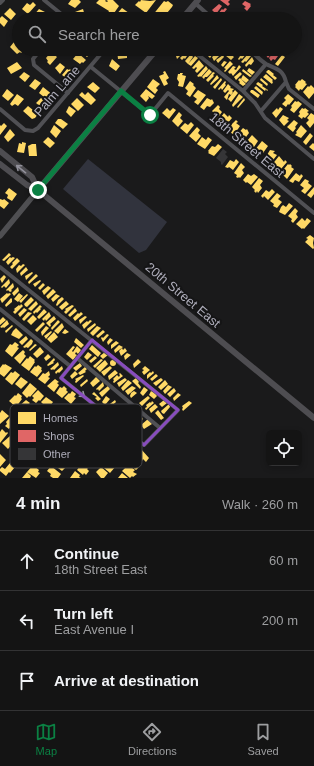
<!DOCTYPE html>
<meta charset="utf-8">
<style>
body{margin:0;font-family:Helvetica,sans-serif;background:#1d1d1d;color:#f1f3f6}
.controls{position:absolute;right:12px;bottom:12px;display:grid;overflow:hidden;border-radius:6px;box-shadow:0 2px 6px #0003}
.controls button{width:36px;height:36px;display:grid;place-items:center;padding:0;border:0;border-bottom:1px solid #333334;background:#141414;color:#f1f3f6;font:20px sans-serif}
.stop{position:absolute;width:12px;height:12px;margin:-9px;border:3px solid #0b8043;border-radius:50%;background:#fff}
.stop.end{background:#0b8043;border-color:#fff;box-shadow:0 1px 4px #0008}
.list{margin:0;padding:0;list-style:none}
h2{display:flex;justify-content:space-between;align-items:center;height:52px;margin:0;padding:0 16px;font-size:17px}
h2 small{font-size:13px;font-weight:400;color:#9d9ea0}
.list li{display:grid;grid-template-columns:26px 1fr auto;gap:12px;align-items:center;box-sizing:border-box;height:60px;padding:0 16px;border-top:1px solid #333334}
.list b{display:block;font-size:15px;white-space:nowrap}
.list p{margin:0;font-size:13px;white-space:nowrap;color:#9d9ea0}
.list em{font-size:13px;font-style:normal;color:#9d9ea0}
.icon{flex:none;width:22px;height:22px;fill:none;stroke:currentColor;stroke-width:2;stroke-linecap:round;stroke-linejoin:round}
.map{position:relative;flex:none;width:314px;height:478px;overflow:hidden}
.search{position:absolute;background:#141414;box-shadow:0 2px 6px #0003;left:12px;right:12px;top:12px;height:44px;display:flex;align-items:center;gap:10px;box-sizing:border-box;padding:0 14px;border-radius:22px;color:#9d9ea0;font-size:15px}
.sheet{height:232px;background:#141414}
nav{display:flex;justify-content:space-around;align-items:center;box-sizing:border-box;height:56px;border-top:1px solid #333334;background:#141414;font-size:11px;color:#9d9ea0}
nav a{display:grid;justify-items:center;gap:2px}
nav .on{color:#0b8043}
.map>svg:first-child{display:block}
</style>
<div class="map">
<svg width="314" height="478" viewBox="0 0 314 478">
<rect width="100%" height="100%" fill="#1a1a1b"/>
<path fill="#31333d" d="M 88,159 L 167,222 L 146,250 L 139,253 L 63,189 Z"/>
<path fill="#ffd966" d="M 71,0 L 79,0 L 81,2 L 75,8 L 68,4 Z
M 99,0 L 106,0 L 105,1 L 107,2 L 108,1 L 106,0 L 113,0 L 119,6 L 112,16 L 108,13 L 109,11 L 96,3 Z
M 141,0 L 150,1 L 156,0 L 146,13 L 135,5 L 139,1 L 140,2 Z
M 164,1 L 166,2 L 168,1 L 173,5 L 172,7 L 162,19 L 155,19 L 152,16 Z
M 33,2 L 36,5 L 28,14 L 22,9 L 27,3 L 30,5 Z
M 10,8 L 16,14 L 11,20 L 4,14 Z
M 122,8 L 133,16 L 135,19 L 115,19 L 114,17 Z
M 39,9 L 45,12 L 40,19 L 37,19 L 33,16 Z
M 83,9 L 85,16 L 80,18 L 79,15 L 77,16 L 75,12 Z
M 226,13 L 229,15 L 225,19 L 223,19 L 221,18 Z
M 47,14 L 51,17 L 52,19 L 43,19 Z
M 2,16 L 8,21 L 4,27 L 0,23 L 0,18 Z
M 14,42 L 19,46 L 19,49 L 24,50 L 21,53 L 20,52 L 17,54 L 10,47 Z
M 57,49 L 69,49 L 64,55 Z
M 77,49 L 89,49 L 92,52 L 87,57 Z
M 173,49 L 180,49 L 173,55 L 170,53 Z
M 181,49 L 185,49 L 185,51 L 177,59 L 176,56 Z
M 207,49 L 212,49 L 206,55 L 204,52 Z
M 221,49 L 225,49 L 234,57 L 231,60 L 220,51 Z
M 233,49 L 238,49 L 235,53 L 233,52 L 232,53 L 230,52 Z
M 239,49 L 242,49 L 241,50 L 243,51 L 241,54 L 239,53 L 236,56 L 235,54 Z
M 117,50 L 127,50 L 127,58 L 118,59 Z
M 214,50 L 215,51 L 210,58 L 208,56 Z
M 244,50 L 247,53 L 242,59 L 241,58 L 239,60 L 238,59 Z
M 187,51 L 189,53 L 185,59 L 184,58 L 182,60 L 180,58 Z
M 51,52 L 57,57 L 50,65 L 47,62 L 48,61 L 46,58 Z
M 78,53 L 86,60 L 83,63 L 82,62 L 80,64 L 73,59 Z
M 218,53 L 220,55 L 214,61 L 212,57 L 216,54 L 217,54 Z
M 191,54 L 193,57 L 188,64 L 185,61 Z
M 248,54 L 251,56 L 246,62 L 245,61 L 243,63 L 241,62 Z
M 223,55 L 224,57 L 218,63 L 216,60 Z
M 282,55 L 285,57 L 278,66 L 275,64 Z
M 195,56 L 198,58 L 191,66 L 188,64 Z
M 252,57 L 254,61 L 251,65 L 249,64 L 246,67 L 245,65 Z
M 112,59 L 120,66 L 116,71 L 109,66 Z
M 199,60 L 204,66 L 197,73 L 195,71 L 197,68 L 196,67 L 194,69 L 192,68 Z
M 224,61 L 227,62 L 223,67 L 221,65 Z
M 230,61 L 233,64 L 225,72 L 224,71 L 226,69 L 224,68 Z
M 17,62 L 22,68 L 11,74 L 7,68 Z
M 60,63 L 65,67 L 60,74 L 55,68 Z
M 239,65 L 241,67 L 233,76 L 231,73 L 230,74 L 228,72 L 233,66 L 236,67 L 234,69 L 236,70 Z
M 206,66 L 208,69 L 201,77 L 200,76 L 199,77 L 197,76 Z
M 249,68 L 255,72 L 252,75 L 247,71 Z
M 67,69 L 69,70 L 70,69 L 73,71 L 69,78 L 67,76 L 66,78 L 62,75 Z
M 209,69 L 212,72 L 207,77 L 205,77 L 204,79 L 202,77 Z
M 243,69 L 252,76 L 250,77 L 242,71 Z
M 268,70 L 269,70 L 274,74 L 273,75 L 277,78 L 275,80 L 266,72 Z
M 165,71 L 169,78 L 166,80 L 168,84 L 164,86 L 159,76 L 164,74 L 163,72 Z
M 24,72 L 30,76 L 25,82 L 19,77 Z
M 213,72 L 215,73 L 213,75 L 214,76 L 208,82 L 206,80 Z
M 240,72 L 242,74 L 236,80 L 234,77 Z
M 180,73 L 183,73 L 182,75 L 186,76 L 183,87 L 178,86 L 179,82 L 177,79 L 178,74 L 180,74 Z
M 266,74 L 273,80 L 272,81 L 273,82 L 272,84 L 263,77 Z
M 217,75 L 219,78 L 211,85 L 210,84 Z
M 243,75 L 249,80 L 246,83 L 241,79 Z
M 221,78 L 222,80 L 215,89 L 213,87 Z
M 240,78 L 246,84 L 243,86 L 239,83 L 240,82 L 238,80 Z
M 261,78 L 268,84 L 267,86 L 260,80 Z
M 35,79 L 41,83 L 35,90 L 29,86 Z
M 153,79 L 160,84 L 156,88 L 155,87 L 158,90 L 155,94 L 147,87 Z
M 302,79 L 306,82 L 305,83 L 307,84 L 302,90 L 300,89 L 299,91 L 295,87 L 296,86 L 295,85 L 299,80 L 300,81 Z
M 190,81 L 194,84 L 193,85 L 196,88 L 190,97 L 186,94 L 188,91 L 185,88 Z
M 225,81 L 226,82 L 225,84 L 226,85 L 222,90 L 221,88 L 219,90 L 218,89 Z
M 93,82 L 100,88 L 95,93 L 87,87 Z
M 258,82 L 263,85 L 262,86 L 268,90 L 267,91 L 266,89 L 265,91 L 256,84 Z
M 228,84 L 231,87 L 230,88 L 234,89 L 232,91 L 233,92 L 231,95 L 229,94 L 227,100 L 224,97 L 229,91 L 228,90 L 225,93 L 223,91 Z
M 311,85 L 314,88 L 314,93 L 309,99 L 303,92 L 308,86 L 309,87 Z
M 256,86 L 263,92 L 262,95 L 254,88 Z
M 43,87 L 53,95 L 49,101 L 39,93 Z
M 7,89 L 14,95 L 8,101 L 2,96 Z
M 146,89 L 155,96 L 152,99 L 148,96 L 149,98 L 146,102 L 140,96 Z
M 198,90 L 206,95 L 198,105 L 194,102 L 197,99 L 193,96 Z
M 235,90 L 238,93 L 231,102 L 228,99 Z
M 251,90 L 253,90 L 260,95 L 258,98 L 250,92 Z
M 82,92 L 85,95 L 88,92 L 96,100 L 91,105 L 79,95 Z
M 17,94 L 24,99 L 18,106 L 15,104 L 12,106 L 10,104 Z
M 239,94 L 243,97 L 233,107 L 232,105 Z
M 288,94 L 294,99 L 289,105 L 288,104 L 286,107 L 282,104 L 286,100 L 284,98 Z
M 41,98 L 47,103 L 44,106 L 42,105 L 41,107 L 36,103 Z
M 77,98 L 84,105 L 78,111 L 71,104 Z
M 207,98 L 211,100 L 212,99 L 214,103 L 210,107 L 207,106 L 204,110 L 200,107 Z
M 244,98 L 245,100 L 238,108 L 237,107 Z
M 295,101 L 297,102 L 298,101 L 302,104 L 294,113 L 290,110 L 292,107 L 291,106 Z
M 218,105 L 220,107 L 219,109 L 222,112 L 216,120 L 213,117 L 215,114 L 212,111 Z
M 28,106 L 38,114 L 35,118 L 32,119 L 23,111 Z
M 69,106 L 76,111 L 71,117 L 66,112 Z
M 280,107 L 283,109 L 276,118 L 272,113 L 277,108 L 278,110 Z
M 167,108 L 170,111 L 173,108 L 176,110 L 169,119 L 162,113 Z
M 302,108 L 304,109 L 305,108 L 309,111 L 307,112 L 309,114 L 305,118 L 303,117 L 302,119 L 298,116 L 300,114 L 299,112 Z
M 179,112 L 182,115 L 180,118 L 183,121 L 178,127 L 172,121 Z
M 224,113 L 228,117 L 229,115 L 232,118 L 227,124 L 224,122 L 221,124 L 218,121 Z
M 311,113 L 314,115 L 314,123 L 310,128 L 306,123 L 309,120 L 307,118 Z
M 283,115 L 289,118 L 287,120 L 289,121 L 284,126 L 279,120 Z
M 58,119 L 61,119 L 68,124 L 63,129 L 55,123 Z
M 236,120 L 238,122 L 236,123 L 240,126 L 234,135 L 230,132 L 233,129 L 230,126 Z
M 294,120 L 298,123 L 295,127 L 296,128 L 293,132 L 287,127 Z
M 191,122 L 194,125 L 187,134 L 180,128 L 185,123 L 188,125 Z
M 4,123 L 7,126 L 0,135 L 0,125 L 1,126 Z
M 54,125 L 61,131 L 56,138 L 50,132 Z
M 301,125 L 307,131 L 301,138 L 295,135 L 297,133 L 296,132 Z
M 197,127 L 200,130 L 198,133 L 201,136 L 196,142 L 189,136 Z
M 243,128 L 246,130 L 247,129 L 249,133 L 246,137 L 242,136 L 239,139 L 236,136 Z
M 10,129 L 15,135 L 8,142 L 4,137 Z
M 310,133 L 313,136 L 306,145 L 303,142 Z
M 252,135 L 258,141 L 252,150 L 248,147 L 250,144 L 247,141 Z
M 48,137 L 55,143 L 50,148 L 43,142 Z
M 202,137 L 206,140 L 208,137 L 212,140 L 205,149 L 197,144 Z
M 262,141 L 268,146 L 263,153 L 259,151 L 257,154 L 254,151 Z
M 22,142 L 26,143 L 24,153 L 17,152 L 19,143 L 22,144 Z
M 313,143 L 314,144 L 314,151 L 309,147 Z
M 32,144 L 36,144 L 37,156 L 29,156 L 28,146 Z
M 218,144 L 222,147 L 214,156 L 208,153 L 209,152 L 208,151 L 212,146 L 215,147 Z
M 270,150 L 275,151 L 273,153 L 277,155 L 270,164 L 266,161 L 269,158 L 267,155 Z
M 279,156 L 284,162 L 285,160 L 287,162 L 281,169 L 277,166 L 275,169 L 271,166 Z
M 236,159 L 239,162 L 233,170 L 229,167 L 228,168 L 225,167 L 230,160 L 234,162 Z
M 241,163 L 245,167 L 242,170 L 244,173 L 240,178 L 239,177 L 238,178 L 236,177 L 237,175 L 234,173 Z
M 288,164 L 289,165 L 290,164 L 292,166 L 291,167 L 294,169 L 287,179 L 283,175 L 286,172 L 284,169 Z
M 296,173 L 300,176 L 301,174 L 303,176 L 299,182 L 295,180 L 293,183 L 289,181 Z
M 248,174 L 251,176 L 254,174 L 258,177 L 251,185 L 247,182 L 246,183 L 243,180 Z
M 259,178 L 263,181 L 260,185 L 262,188 L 258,193 L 257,191 L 256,193 L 254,191 L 255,190 L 252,187 Z
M 305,179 L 309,181 L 308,183 L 312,186 L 305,194 L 301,191 L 304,188 L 300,185 Z
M 314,187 L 314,194 L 311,198 L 307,195 Z
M 9,188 L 17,194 L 12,201 L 7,198 L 8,195 L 5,193 Z
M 272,189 L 275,192 L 268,200 L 264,196 L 263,198 L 261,196 L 266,190 L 269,192 Z
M 277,193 L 281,196 L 278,199 L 282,202 L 277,208 L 273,206 L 274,204 L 270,201 Z
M 0,199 L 3,200 L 4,199 L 9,203 L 4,209 L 0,206 Z
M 289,203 L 293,206 L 285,215 L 279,212 L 281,207 L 283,205 L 286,207 Z
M 295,208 L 298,211 L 296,214 L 298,217 L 293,223 L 291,221 L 292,219 L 288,216 Z
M 302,218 L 305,221 L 307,218 L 311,221 L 304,229 L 303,228 L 302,229 L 296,224 Z
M 310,235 L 314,238 L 313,243 L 314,248 L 313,249 L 305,242 L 308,239 L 306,238 Z
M 9,253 L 11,255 L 4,261 L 2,260 Z
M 10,257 L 11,258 L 13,257 L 15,258 L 8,265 L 6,262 Z
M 17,258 L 20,261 L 12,269 L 10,267 L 13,264 L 12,263 Z
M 23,264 L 25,265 L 17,273 L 16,269 L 19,265 L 21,266 Z
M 26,267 L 28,270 L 21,276 L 20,273 Z
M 32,272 L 33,273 L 26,280 L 25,276 Z
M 36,274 L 38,276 L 29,284 L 28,282 Z
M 4,275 L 6,277 L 2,283 L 0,279 Z
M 9,279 L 10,283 L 6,288 L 4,286 L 2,288 L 1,287 Z
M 40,280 L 41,281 L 35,287 L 33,284 Z
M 13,283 L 14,287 L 11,290 L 12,291 L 10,292 L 8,290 L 7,291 L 6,290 Z
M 43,283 L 45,285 L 40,290 L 38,288 Z
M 48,286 L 51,288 L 44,295 L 42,291 Z
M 18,287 L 19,291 L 14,296 L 12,293 Z
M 53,289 L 56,292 L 48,299 L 46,296 Z
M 7,293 L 8,294 L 9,293 L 11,294 L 2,303 L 0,299 Z
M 19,293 L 23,296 L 18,302 L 14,299 Z
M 27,294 L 28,295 L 21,303 L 19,301 Z
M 56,294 L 60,296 L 53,302 L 51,299 Z
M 31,297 L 34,300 L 27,307 L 25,306 L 24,304 Z
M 62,297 L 64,299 L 57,306 L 56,305 L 58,300 Z
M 11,298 L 12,299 L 12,302 L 6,307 L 5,305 Z
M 36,301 L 38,304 L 31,311 L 30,310 L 28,309 Z
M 66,301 L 69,304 L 62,310 L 59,307 Z
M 21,304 L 23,306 L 15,314 L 13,312 L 15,310 L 14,309 L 19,305 L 20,306 Z
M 40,305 L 42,307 L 40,308 L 41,309 L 37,313 L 36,312 L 34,314 L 33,312 Z
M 72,305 L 74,306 L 66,314 L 64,312 L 66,310 L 65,309 Z
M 24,308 L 27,310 L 20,317 L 18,314 Z
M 75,308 L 77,311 L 70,317 L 68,315 Z
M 44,309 L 47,312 L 39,319 L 37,317 Z
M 28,312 L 32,313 L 24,321 L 22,319 Z
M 49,312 L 51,316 L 46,321 L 45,319 L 44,321 L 42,319 Z
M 81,312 L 83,314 L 75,321 L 73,318 L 78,313 L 79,314 Z
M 33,315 L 37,319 L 31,325 L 27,321 Z
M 54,316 L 56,319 L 50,324 L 51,325 L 50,327 L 46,323 Z
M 85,316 L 87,317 L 80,324 L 79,320 Z
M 3,317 L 6,320 L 0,325 L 0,320 Z
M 7,320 L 9,324 L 4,328 L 3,327 L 2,328 L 0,327 Z
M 58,320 L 60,322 L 52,330 L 51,328 Z
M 90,320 L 92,321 L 84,329 L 82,325 L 87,321 L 88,322 Z
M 43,322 L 45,324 L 37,332 L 35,330 Z
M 62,323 L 64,327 L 58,334 L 54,331 Z
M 95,323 L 96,325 L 88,332 L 87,329 Z
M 12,325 L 13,326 L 6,333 L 5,331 Z
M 46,326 L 49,328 L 42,336 L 41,332 Z
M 97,326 L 101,328 L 93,336 L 90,333 Z
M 16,328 L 23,335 L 19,339 L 11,335 L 13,331 Z
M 65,329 L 69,332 L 65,334 L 62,333 Z
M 103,330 L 105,332 L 98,338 L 96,336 Z
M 51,331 L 52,332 L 46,339 L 44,336 Z
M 54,332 L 58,337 L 51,343 L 47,339 Z
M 107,334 L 109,335 L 103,342 L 101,338 L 102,337 L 103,338 Z
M 26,336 L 28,339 L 22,345 L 19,342 Z
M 76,338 L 84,345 L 81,348 L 74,342 Z
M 110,338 L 113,340 L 108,345 L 107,342 Z
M 31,339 L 33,341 L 32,344 L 28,348 L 26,347 L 25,348 L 23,347 Z
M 116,341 L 119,343 L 111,349 L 111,345 Z
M 15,342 L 19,345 L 17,347 L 19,348 L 12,357 L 5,351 L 10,344 L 12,345 Z
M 35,344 L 37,345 L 30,351 L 29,350 Z
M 92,345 L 101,353 L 98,357 L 89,349 Z
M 119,345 L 123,347 L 115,353 L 114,350 Z
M 73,346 L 75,347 L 72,351 L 73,352 L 77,346 L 81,350 L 78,354 L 76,352 L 75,354 L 77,355 L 73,360 L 66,354 Z
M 40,347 L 44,352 L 37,358 L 33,354 Z
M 122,348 L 123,350 L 125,348 L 127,351 L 121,356 L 119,351 Z
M 23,350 L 25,352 L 24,354 L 26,356 L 20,364 L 14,358 Z
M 88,352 L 92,355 L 87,360 L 84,357 Z
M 105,352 L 108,355 L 103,359 L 100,356 Z
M 127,353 L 131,355 L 125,360 L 124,356 Z
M 48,354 L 51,357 L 46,361 L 44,358 Z
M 30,356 L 35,360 L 34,361 L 35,362 L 29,371 L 21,365 L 27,358 L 28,359 Z
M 95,356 L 97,358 L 91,363 L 89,361 Z
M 54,358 L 55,360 L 53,362 L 54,363 L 48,366 L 47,365 Z
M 101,359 L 103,360 L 95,368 L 93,366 Z
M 138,359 L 141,362 L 134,368 L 133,364 Z
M110 363a3 3 0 1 1 6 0a3 3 0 1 1-6 0Z
M 105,360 L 108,364 L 100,372 L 96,368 Z
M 58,362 L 59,365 L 54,370 L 53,369 L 52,370 L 50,369 Z
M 80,363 L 82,366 L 76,371 L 73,368 Z
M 3,364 L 4,365 L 5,364 L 12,368 L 4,377 L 0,374 L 0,368 Z
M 38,365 L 42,368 L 41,369 L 42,371 L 37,377 L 30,372 L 35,366 L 36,367 Z
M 62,366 L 63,369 L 59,373 L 58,372 L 56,374 L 55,372 Z
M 110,366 L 112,368 L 104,376 L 101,372 Z
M 145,366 L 150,370 L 144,375 L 142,372 L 144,370 L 142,369 Z
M 85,367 L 87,369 L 85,371 L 86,372 L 80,375 L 78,373 Z
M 115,370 L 118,373 L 109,380 L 108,376 Z
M 15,371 L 20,375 L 12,385 L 5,379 L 11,372 L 13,373 Z
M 49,371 L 50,375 L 48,377 L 50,378 L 45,384 L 38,379 L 43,373 L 45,374 Z
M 75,371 L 78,374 L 72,379 L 70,376 Z
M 153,371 L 154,373 L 147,379 L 147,375 L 150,372 L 151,373 Z
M 120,373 L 123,376 L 114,383 L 113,382 L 114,380 L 113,379 L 117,375 L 119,377 L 120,375 L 119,374 Z
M 156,374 L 158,376 L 152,381 L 150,379 Z
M 83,375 L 84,376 L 76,383 L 75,382 L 76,380 L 75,379 Z
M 21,377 L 28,382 L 21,389 L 15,384 Z
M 96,377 L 100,381 L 93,387 L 90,383 Z
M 125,378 L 127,380 L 119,387 L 117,383 Z
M 136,378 L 139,382 L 138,383 L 141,387 L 140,389 L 132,381 Z
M 161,378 L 163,380 L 156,386 L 153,383 Z
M 55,379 L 59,382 L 57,383 L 59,385 L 54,392 L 47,386 Z
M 87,379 L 88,381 L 81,387 L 80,385 Z
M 128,380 L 132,383 L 123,391 L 121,388 Z
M 165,380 L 168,384 L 161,390 L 158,387 Z
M 103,382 L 104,386 L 99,391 L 98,389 L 97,390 L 96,389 Z
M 30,383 L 37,389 L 30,397 L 29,396 L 27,398 L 22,393 Z
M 168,385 L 172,387 L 165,394 L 163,391 Z
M 64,386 L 67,389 L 66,390 L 68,392 L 62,398 L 56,393 L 60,387 L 62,388 Z
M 108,386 L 110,389 L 102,397 L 99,393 Z
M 132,386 L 136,388 L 128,395 L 125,391 Z
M 144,387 L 148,390 L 143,396 L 140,393 Z
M 174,388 L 176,391 L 170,397 L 167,394 Z
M 38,390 L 44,396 L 40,401 L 39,400 L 36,403 L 32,400 L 34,398 L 32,396 Z
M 72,391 L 76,394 L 74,397 L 76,398 L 71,404 L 64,398 L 69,393 L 70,394 Z
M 134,391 L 137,393 L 131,398 L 130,396 L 131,393 Z
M 151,391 L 153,392 L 154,391 L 157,396 L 154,399 L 149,395 Z
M 94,392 L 101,399 L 98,401 L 95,398 L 97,397 L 92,394 Z
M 18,393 L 22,396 L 21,398 L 22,399 L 16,407 L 9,401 L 15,395 L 16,396 Z
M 178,393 L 181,395 L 174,401 L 173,398 Z
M 106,396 L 110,399 L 105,405 L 102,402 Z
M 148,396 L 150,398 L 142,406 L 139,403 Z
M 46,397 L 53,402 L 48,409 L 46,408 L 43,411 L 40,408 L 43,404 L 41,402 Z
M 26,400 L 30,403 L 29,404 L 30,405 L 24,413 L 18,407 Z
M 115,400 L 116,402 L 108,409 L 106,407 Z
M 164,400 L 167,403 L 162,407 L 159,404 Z
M 152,401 L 154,403 L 146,410 L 145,408 L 147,407 L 146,405 L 150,402 L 151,403 Z
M 189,401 L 192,403 L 183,411 L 182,409 L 183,408 L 182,406 Z
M 155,404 L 158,407 L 151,413 L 149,409 Z
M 169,404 L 170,407 L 164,414 L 162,413 L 161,411 Z
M 136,409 L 143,419 L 141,421 L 133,413 Z
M 2,410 L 9,416 L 0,424 L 0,413 Z
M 158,410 L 164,418 L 161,420 L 155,413 Z
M 11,416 L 17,421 L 13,427 L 11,426 L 9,429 L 5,426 L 7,424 L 6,422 Z
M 148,419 L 152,424 L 144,429 L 141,425 Z
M 2,429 L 6,433 L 7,432 L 8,433 L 0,443 L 0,432 Z
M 10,436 L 14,439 L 12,441 L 14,442 L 8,449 L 2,443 Z
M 141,449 L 149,458 L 146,462 L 143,459 L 142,461 L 135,456 Z
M 0,454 L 6,460 L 0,467 Z
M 135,457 L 140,462 L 139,463 L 141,465 L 136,470 L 129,464 Z
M 61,459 L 68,465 L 62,471 L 58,468 L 59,466 L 56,464 L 58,460 L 60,461 Z
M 106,460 L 107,462 L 109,460 L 116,466 L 110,473 L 104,468 L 105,467 L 102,465 Z
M 10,463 L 15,467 L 10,473 L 9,472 L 6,476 L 0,471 L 0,469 L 2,467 L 5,469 Z
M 82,463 L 88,468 L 87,469 L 89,471 L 86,475 L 84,473 L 83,475 L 77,470 Z
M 33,465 L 39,470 L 38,472 L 40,473 L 36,478 L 27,472 Z
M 128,465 L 135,470 L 133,472 L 137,474 L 133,477 L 132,476 L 130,478 L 122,471 Z
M 51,466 L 61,474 L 58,478 L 53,478 L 50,476 L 51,474 L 47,471 Z
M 101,467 L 108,473 L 104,478 L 101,478 L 96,472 Z
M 75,471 L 80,475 L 79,477 L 81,478 L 70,478 Z
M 27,472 L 31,476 L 30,478 L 22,478 Z
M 122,473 L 128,478 L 118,478 Z"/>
<path fill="#e06666" d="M 220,0 L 230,0 L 228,2 L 230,4 L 228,6 Z
M 245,1 L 251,4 L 250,5 L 251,6 L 247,11 L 244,8 L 246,7 L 242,4 Z
M 219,4 L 222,6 L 216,14 L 212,10 Z
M 225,8 L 227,9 L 220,18 L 217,15 L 222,9 L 223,10 Z
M 247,12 L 252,16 L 249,19 L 241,19 Z
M 264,49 L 269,49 L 264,54 L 262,51 Z
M 272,49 L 274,50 L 274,51 L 268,58 L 265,54 Z
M 276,49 L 279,53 L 277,55 L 278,56 L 275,60 L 273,59 L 271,61 L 269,58 Z"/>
<path fill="#353537" d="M 223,149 L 227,152 L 225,154 L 228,157 L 222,165 L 221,164 L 221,162 L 216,158 Z"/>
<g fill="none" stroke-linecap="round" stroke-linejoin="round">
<path stroke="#505054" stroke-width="4" d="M 44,0 L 60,13 L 63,19
M 0,3 L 3,0
M 195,3 L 213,19
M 41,49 L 33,59 L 34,65 L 68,93
M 191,49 L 243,91 L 255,103 L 265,118 L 314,159
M 249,49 C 254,54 260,60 266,64 C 276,69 283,69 286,82 L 261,111
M 91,67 L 150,115 L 168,93 L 314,213
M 286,82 L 289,89 L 314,109
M 243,91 L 266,64
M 0,109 L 25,130 L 33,131 L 38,128 L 105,49
M 0,267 L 178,410 L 144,445 L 61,378 L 92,340
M 0,309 L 70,366
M 77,358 L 160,428"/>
<path stroke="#4f4f52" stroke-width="5.5" d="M 0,236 L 38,190"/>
<path stroke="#4e4d51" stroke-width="6" d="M 182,19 L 198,0
M 0,151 L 32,177 L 38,190
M 0,164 L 27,185 L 38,190 L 314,418
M 38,190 L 157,49"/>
</g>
<defs><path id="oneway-shaft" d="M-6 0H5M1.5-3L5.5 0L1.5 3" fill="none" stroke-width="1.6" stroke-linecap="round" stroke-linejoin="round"/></defs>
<use stroke="#91909a" href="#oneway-shaft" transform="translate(21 169) rotate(-141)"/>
<use stroke="#9696a0" href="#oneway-shaft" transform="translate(80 393) rotate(39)"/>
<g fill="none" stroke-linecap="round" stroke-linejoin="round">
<path stroke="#0b8043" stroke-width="5" d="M 38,190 L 121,91 L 150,115"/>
</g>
<path fill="none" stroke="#884cbe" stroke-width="3" stroke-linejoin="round" d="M 92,340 L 178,410 L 144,445 L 61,378 Z"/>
<g text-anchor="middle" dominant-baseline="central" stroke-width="4" stroke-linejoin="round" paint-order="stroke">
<g font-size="13" fill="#aeadba" stroke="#151516">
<text transform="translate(57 91) rotate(-49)">Palm Lane</text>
<text transform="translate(247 145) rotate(40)">18th Street East</text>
<text transform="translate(183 295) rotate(40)">20th Street East</text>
</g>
</g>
<rect x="10" y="404" width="132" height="64" rx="6" fill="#151516" stroke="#434347" stroke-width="1"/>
<rect x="18" y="412" width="18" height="12" fill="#ffd966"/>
<rect x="18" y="430" width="18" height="12" fill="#e06666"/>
<rect x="18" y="448" width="18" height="12" fill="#353537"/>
<g font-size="11" fill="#aeadba">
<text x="43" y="422">Homes</text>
<text x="43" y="440">Shops</text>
<text x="43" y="458">Other</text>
</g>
</svg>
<div class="controls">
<button><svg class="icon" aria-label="locate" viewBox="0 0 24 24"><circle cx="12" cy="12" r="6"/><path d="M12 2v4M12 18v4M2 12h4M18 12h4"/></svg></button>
</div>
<div class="stop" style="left:150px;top:115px"></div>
<div class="stop end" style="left:38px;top:190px"></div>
<div class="search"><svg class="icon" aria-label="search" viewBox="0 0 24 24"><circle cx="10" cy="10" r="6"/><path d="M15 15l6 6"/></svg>Search here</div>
</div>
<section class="sheet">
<h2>4 min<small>Walk · 260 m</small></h2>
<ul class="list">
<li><svg class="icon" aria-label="ahead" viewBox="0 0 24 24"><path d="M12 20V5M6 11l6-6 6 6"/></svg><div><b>Continue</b><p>18th Street East</p></div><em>60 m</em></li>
<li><svg class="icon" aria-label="left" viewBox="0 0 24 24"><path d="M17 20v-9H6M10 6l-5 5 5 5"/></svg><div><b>Turn left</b><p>East Avenue I</p></div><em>200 m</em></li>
<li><svg class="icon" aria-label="arrive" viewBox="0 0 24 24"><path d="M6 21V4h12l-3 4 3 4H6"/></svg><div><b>Arrive at destination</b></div></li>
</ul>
</section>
<nav>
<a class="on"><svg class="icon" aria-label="map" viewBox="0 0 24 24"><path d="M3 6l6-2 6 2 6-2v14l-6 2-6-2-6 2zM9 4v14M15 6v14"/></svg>Map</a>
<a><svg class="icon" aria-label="directions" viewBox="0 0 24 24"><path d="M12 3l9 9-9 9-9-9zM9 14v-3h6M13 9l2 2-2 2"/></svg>Directions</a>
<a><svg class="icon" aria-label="saved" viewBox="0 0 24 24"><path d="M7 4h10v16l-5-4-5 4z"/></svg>Saved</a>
</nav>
